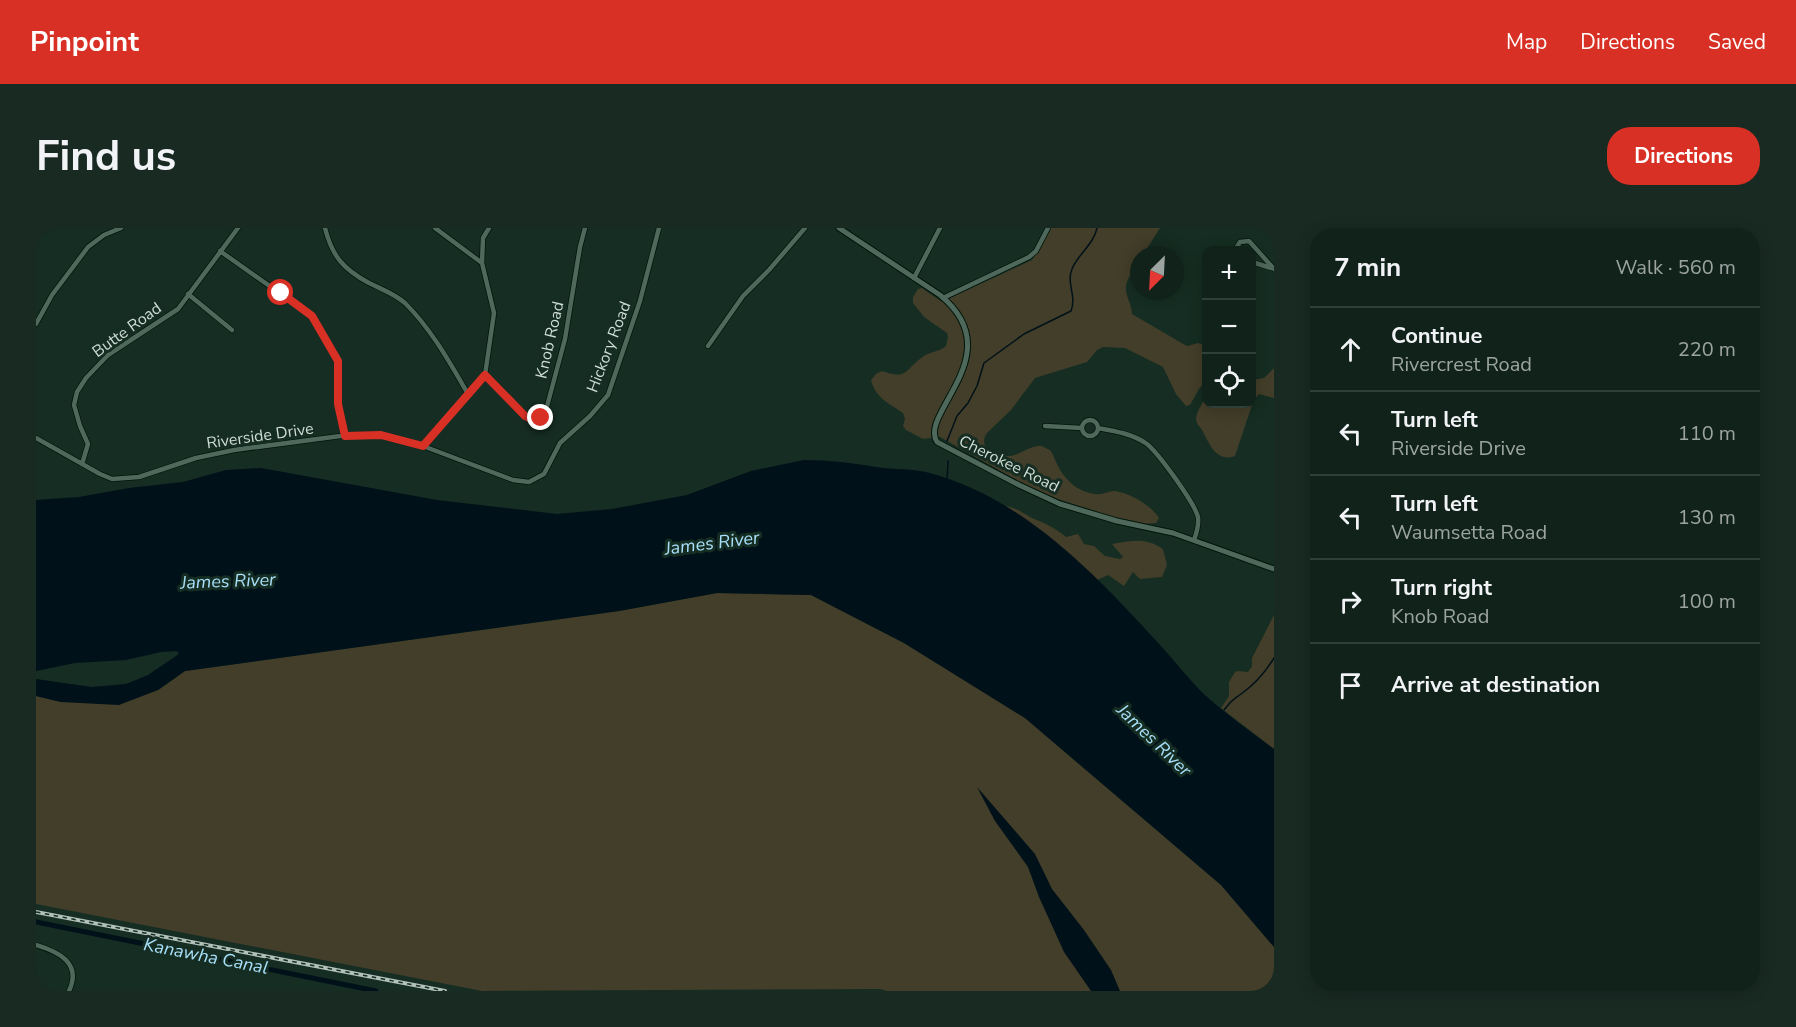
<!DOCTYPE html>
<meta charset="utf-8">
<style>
body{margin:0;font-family:"Nunito Sans",sans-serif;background:#192a23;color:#f1f3f6}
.controls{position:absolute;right:18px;top:18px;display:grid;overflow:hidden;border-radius:12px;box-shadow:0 3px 15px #0003}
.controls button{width:54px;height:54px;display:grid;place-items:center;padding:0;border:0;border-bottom:2px solid #303f39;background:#10221a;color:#f1f3f6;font:30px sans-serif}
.compass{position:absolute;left:1094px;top:18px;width:54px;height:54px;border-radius:50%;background:#10221a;box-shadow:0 3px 15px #0003;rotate:204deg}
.stop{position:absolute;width:18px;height:18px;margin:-14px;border:4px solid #d93025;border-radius:50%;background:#fff}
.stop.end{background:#d93025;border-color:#fff;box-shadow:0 2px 6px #0008}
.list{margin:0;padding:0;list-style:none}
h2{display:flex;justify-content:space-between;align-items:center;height:78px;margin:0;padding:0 24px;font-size:26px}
h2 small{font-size:20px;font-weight:400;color:#9ca4a2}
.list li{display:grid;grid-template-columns:39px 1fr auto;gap:18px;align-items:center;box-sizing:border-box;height:84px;padding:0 24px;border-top:2px solid #303f39}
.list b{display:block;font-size:22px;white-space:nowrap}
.list p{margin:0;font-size:20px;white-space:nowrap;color:#9ca4a2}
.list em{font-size:20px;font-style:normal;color:#9ca4a2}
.icon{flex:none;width:33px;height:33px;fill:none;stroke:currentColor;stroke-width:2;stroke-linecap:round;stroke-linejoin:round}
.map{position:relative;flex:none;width:1238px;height:763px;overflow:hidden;border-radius:24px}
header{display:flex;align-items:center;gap:36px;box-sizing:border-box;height:84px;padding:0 30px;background:#d93025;color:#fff}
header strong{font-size:28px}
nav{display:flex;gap:33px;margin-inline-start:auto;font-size:21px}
.intro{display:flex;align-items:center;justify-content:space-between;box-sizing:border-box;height:144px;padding:0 36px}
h1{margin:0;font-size:42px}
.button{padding:15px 27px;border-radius:24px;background:#d93025;color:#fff;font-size:21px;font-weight:700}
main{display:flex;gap:36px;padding:0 36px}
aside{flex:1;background:#10221a;border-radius:24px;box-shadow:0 3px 15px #0003}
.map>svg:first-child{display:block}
</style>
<header>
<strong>Pinpoint</strong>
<nav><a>Map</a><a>Directions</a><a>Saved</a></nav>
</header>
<div class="intro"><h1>Find us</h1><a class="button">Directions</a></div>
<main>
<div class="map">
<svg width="1238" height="763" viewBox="0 0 1238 763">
<rect width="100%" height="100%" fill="#152d22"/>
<path fill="#423e29" d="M 1015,0 L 1124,0 L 1107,27 L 1103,27 C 1103,39 1092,46 1090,58 C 1089,68 1096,76 1096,86 L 1149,117 L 1152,118 L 1162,115 L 1170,118 L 1170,153 L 1163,161 L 1154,177 L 1150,178 L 1140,166 L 1127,139 L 1089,120 L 1067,119 L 1061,122 L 1051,134 L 999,150 L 975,182 L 951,205 C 940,220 963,229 975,228 C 984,226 993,219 1002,218 C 1006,217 1011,221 1015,223 C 1021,235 1023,244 1035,255 C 1042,262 1055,267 1065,266 C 1070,265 1074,263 1079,263 C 1094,265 1115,277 1123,290 L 1120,295 L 1108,296 L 1077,289 L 1016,269 L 986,255 L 904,209 L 887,211 L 870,202 L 867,198 L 869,191 L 867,185 C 853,175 840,171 835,152 L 840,146 L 846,143 C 873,153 869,140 888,128 C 895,123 903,124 910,118 L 912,109 L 911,105 L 888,89 L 877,75 L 877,69 L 882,61 L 886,60 L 906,74 L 914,70 L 996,32 Z
M 1238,140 L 1238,170 L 1223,166 L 1218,171 L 1199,228 C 1180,235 1173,215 1166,202 C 1163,198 1160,195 1160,190 C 1161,182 1167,175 1170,168 L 1170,176 L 1216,176 L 1216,152 L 1228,150 Z
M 970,278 C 981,280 987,285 996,290 C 1009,295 1019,300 1030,309 L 1042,306 L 1048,316 L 1058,318 L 1069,328 L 1084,331 L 1087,329 L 1076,316 C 1096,313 1109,309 1127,321 L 1131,337 L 1126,349 L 1104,351 L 1097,344 L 1088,358 L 1072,347 L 1061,352 L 1027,321 Z
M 681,365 L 775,367 L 868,415 L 989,490 L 1185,657 L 1238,719 L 1238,763 L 851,763 L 844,761 L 446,763 L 0,676 L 0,468 L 25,474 L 122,462 L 149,443 L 583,383 Z
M 1238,387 L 1238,521 L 1185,480 L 1193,468 L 1193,454 L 1199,444 L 1202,443 L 1212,444 L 1216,438 L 1216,430 Z"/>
<path fill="#001119" d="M 768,232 C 793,232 816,235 840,239 C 859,242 876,240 894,245 C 989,271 1060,347 1124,417 C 1140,434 1153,452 1170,468 C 1191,487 1215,504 1238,521 L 1238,719 L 1185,657 L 989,490 L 868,415 L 775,367 L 681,365 L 583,383 L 149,443 L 122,462 L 83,477 L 25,474 L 0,468 L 0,451 L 56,459 L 90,456 L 112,447 L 143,426 L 141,423 L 125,424 L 90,432 L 39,435 L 0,443 L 0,272 L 43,269 L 93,260 L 147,254 L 190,242 L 225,240 L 401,272 L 521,286 L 576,281 L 651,267 L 715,243 Z
M 941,559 L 999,626 L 1016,661 L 1048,702 L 1075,742 L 1084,763 L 1055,763 L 1028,724 L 1003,669 L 992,639 L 959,593 Z"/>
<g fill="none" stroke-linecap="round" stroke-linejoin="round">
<path stroke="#001119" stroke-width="1.5" d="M 911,213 L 921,188 L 932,175 L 941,158 L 948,135 L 988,106 L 1035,83 C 1041,67 1030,56 1036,41 C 1042,26 1058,16 1061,0
M 911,253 L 912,233
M 1188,482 C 1195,472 1197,472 1205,466 C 1218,457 1230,443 1238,430"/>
<path stroke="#001119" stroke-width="5" d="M 0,694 L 340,763"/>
<defs>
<path id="minor" d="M 289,0 C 296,28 307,41 333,55 C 345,61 359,66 369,75 C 396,102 414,135 432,166
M 399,0 L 446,35
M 1199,22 L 1204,14 L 1213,13 L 1238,41
M 184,23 L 276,88 L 301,133 L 302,176 L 309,208
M 1216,34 L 1235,40
M 878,50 L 904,0
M 152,66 L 196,102
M 907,70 L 993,29 L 1000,23 L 1012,0
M 0,96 L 16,67 L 52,19 L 68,7 L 85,0
M 672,118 L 707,68 L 733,42 L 769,0
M 449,147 L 480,180 L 495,191 L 501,191 L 505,190 L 510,182 L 529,111 L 544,19 L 549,0
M1046 200a8 8 0 1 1 16 0a8 8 0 1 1-16 0Z
M 1009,198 L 1046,200
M 1062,200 C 1079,203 1097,206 1111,216 C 1123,226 1158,274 1162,289 C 1163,297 1161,304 1158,312
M 0,210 L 64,246 L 76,251 L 103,249 L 160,230 L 198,222 L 312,207 L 344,207 L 387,218 L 477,252 L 493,254 L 508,246 L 524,215 L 554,188 L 572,167 L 604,73 L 623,0
M 387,218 L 449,147 L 458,85 L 446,35 L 447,10 L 453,0
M 46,236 L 52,216 L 44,198 L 38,177 L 41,164 L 50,150 L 72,127 L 142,81 L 202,0
M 0,717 C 23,724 46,735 33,763"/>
<path id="tertiary" d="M 803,0 L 904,67 C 976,126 882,185 901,214 L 983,257 L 1024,276 L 1081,293 L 1137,305 L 1238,341"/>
</defs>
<use href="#minor" stroke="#00150b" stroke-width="6"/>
<use href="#tertiary" stroke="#00150b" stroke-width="7"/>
<use href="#minor" stroke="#4e685b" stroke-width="4.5"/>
<use href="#tertiary" stroke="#4e685b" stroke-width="5"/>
<defs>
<path id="rail" d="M 0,684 L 409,763"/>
</defs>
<use href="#rail" stroke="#b1c1b9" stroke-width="4"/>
<use href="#rail" stroke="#152d22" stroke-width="1.5" stroke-dasharray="4.5" stroke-linecap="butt"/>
</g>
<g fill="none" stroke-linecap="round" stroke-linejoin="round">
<path stroke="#d93025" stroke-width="8" d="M 245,65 L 276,88 L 302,133 L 302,176 L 309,208 L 345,207 L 387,218 L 449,147 L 489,188 L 495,191 L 505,190"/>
</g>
<g text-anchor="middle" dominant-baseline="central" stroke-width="6" stroke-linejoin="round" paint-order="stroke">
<g font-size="16" fill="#cedcd5" stroke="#152d22">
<text transform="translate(91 102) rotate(-36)">Butte Road</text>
<text transform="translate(514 112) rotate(-77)">Knob Road</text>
<text transform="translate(573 119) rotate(-69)">Hickory Road</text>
<text transform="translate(224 208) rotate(-8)">Riverside Drive</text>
<text transform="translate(973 236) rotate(26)">Cherokee Road</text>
</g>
<g font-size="18" font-style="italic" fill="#a8e0f9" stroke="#152d22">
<text transform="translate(676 315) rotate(-7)">James River</text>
<text transform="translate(192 353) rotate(-2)">James River</text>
<text transform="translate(1118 512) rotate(44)">James River</text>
<text transform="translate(170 728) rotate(11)">Kanawha Canal</text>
</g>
</g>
</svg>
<div class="controls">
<button>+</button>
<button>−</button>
<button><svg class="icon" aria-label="locate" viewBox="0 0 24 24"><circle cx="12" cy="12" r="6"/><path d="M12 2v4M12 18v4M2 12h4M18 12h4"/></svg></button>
</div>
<svg class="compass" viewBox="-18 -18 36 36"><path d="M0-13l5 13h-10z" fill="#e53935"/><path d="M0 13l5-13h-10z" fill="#9ca4a2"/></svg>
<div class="stop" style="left:245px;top:65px"></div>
<div class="stop end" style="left:505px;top:190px"></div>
</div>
<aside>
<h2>7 min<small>Walk · 560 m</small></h2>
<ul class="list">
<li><svg class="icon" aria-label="ahead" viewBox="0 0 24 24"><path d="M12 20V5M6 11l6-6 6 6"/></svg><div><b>Continue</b><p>Rivercrest Road</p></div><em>220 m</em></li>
<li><svg class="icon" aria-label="left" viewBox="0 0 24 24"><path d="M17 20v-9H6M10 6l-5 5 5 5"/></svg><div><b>Turn left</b><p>Riverside Drive</p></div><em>110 m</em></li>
<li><svg class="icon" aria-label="left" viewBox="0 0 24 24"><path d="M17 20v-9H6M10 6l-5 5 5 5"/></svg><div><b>Turn left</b><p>Waumsetta Road</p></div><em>130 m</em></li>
<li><svg class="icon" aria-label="right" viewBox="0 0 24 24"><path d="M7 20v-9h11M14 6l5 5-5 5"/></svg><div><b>Turn right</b><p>Knob Road</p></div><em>100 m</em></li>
<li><svg class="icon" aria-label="arrive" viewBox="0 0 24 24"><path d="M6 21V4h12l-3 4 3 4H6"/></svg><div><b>Arrive at destination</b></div></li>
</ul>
</aside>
</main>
